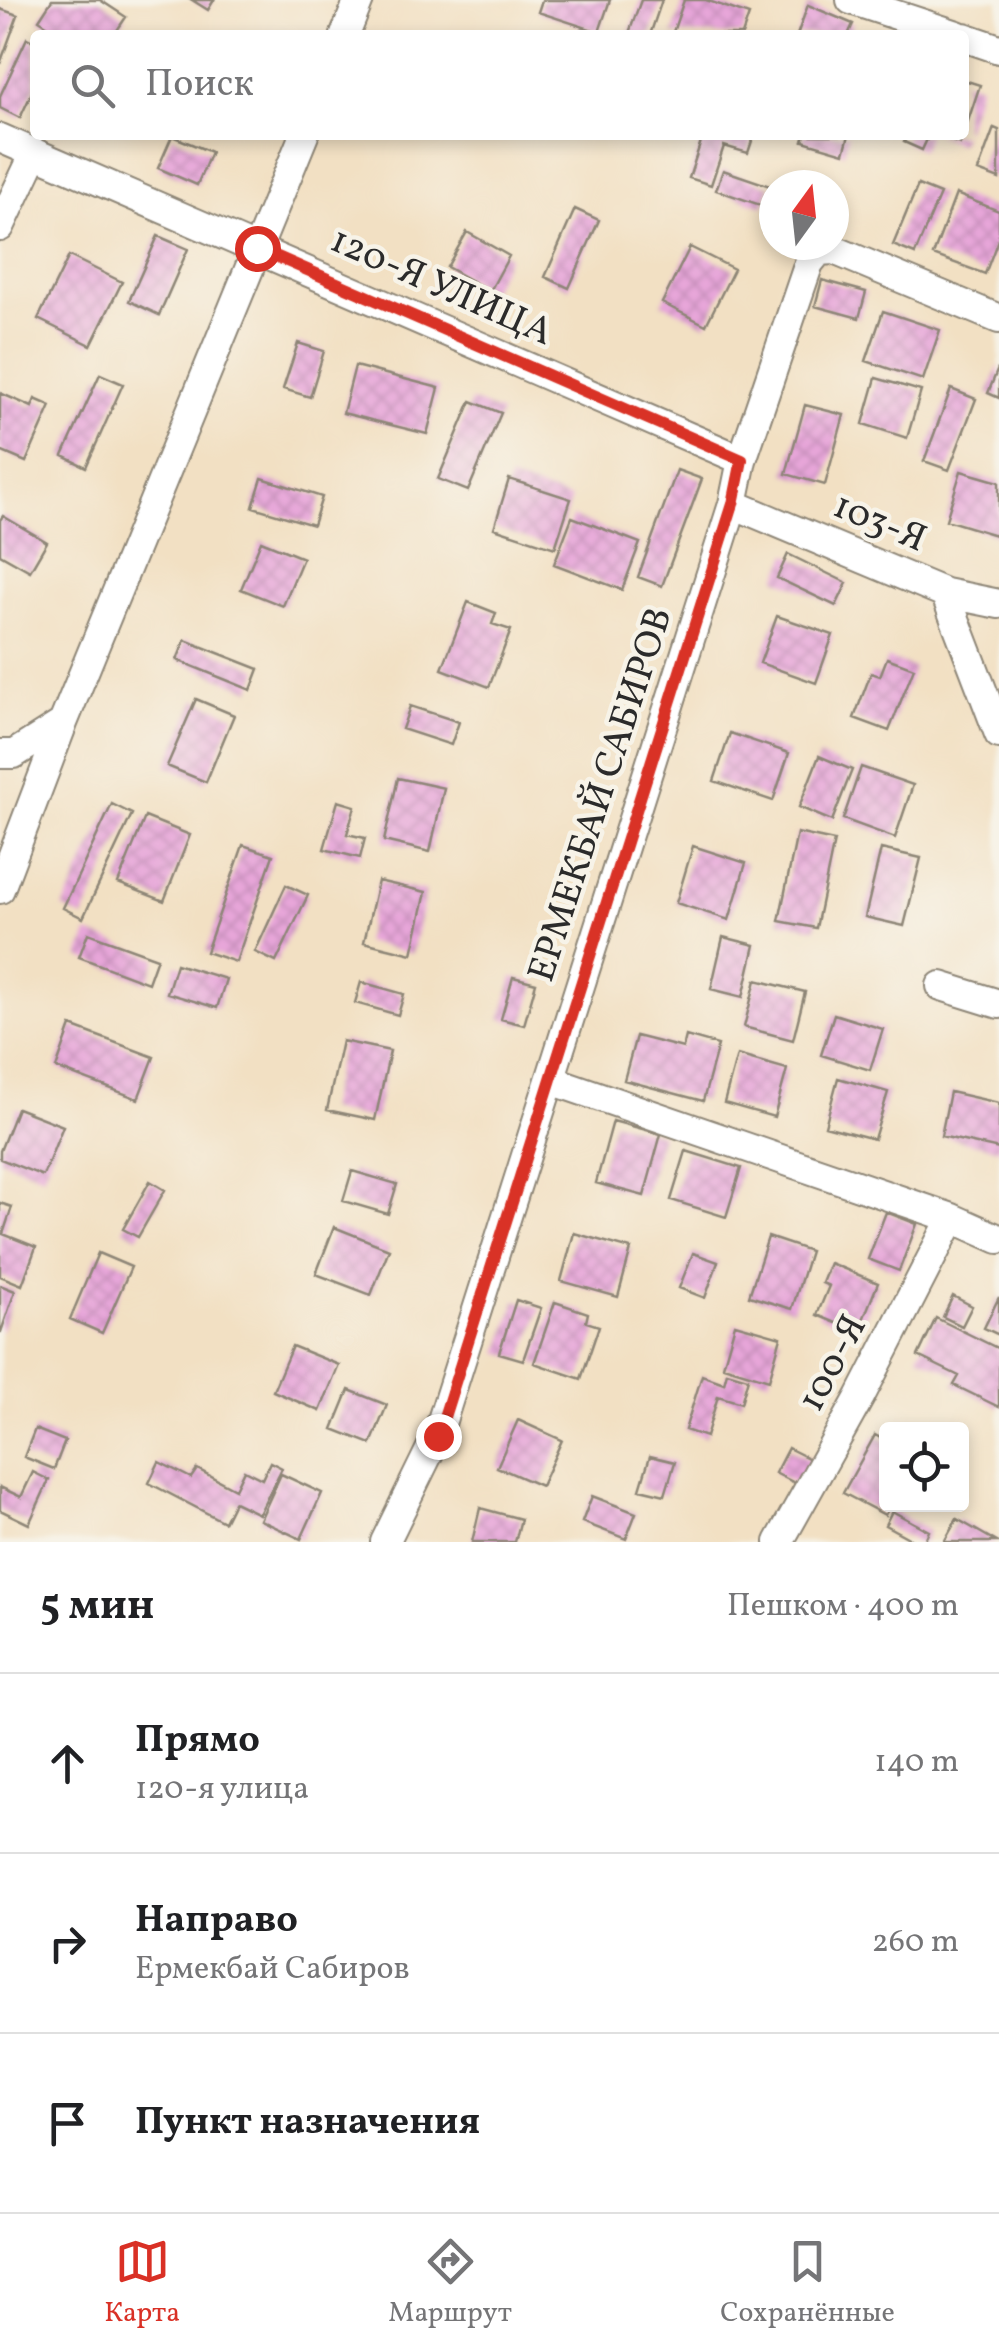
<!DOCTYPE html>
<html lang="ru">
<meta charset="utf-8">
<style>
body{margin:0;font-family:Vollkorn,serif;background:#f6f6f6;color:#202124}
.controls{position:absolute;right:30px;bottom:30px;display:grid;overflow:hidden;border-radius:10px;box-shadow:0 5px 15px #0003}
.controls button{width:90px;height:90px;display:grid;place-items:center;padding:0;border:0;border-bottom:2px solid #e0e0e0;background:#fff;color:#202124;font:50px sans-serif}
.compass{position:absolute;left:759px;top:170px;width:90px;height:90px;border-radius:50%;background:#fff;box-shadow:0 5px 15px #0003;rotate:15deg}
.stop{position:absolute;width:30px;height:30px;margin:-22px;border:8px solid #d93025;border-radius:50%;background:#fff}
.stop.end{background:#d93025;border-color:#fff;box-shadow:0 2px 10px #0008}
.list{margin:0;padding:0;list-style:none}
h2{display:flex;justify-content:space-between;align-items:center;height:130px;margin:0;padding:0 40px;font-size:42px}
h2 small{font-size:32px;font-weight:400;color:#757577}
.list li{display:grid;grid-template-columns:65px 1fr auto;gap:30px;align-items:center;box-sizing:border-box;height:180px;padding:0 40px;border-top:2px solid #e0e0e0}
.list b{display:block;font-size:38px;white-space:nowrap}
.list p{margin:0;font-size:32px;white-space:nowrap;color:#757577}
.list em{font-size:32px;font-style:normal;color:#757577}
.icon{flex:none;width:55px;height:55px;fill:none;stroke:currentColor;stroke-width:2;stroke-linecap:round;stroke-linejoin:round}
.map{position:relative;flex:none;width:999px;height:1542px;overflow:hidden}
.search{position:absolute;background:#fff;box-shadow:0 5px 15px #0003;left:30px;right:30px;top:30px;height:110px;display:flex;align-items:center;gap:25px;box-sizing:border-box;padding:0 35px;border-radius:10px;color:#757577;font-size:38px}
.sheet{height:670px;background:#fff}
nav{display:flex;justify-content:space-around;align-items:center;box-sizing:border-box;height:140px;border-top:2px solid #e0e0e0;background:#fff;font-size:28px;color:#757577}
nav a{display:grid;justify-items:center;gap:5px}
nav .on{color:#d93025}
.map>svg:first-child{display:block}
</style>
<div class="map">
<svg width="999" height="1542" viewBox="0 0 999 1542">
<defs>
<pattern id="building-cross-hatch" width="8" height="8" patternUnits="userSpaceOnUse" patternTransform="scale(2.5)"><rect width="8" height="8" fill="#e7a6d9"/><path d="M0 0l8 8M0 8l8-8" fill="none" stroke="#c68fba"/></pattern>
</defs>
<rect width="100%" height="100%" fill="#f7f3e8"/>
<filter id="ink" filterUnits="userSpaceOnUse"><feTurbulence type="fractalNoise" baseFrequency=".01" numOctaves="2"/><feDisplacementMap in="SourceGraphic" scale="20" xChannelSelector="R" yChannelSelector="G"/><feConvolveMatrix kernelMatrix="1 2 1 2 8 2 1 2 1" color-interpolation-filters="sRGB"/></filter>
<filter id="wash" filterUnits="userSpaceOnUse"><feTurbulence type="fractalNoise" baseFrequency=".0048" numOctaves="4" result="noise"/><feDisplacementMap in="SourceGraphic" scale="40" xChannelSelector="R" yChannelSelector="G"/><feGaussianBlur stdDeviation="2.25" result="paint"/><feColorMatrix in="noise" values="0 0 0 0 0 0 0 0 0 0 0 0 0 0 0 0 0 1.4 0 .05"/><feComposite in="paint" operator="in"/></filter>
<g filter="url(#wash)">
<rect width="100%" height="100%" fill="#f2e0c3"/>
<g id="blocks">
<path fill="url(#building-cross-hatch)" d="M 52,0 L 100,0 L 126,17 L 114,35 L 62,35 L 39,20 Z
M 192,0 L 214,0 L 208,10 Z
M 542,0 L 610,0 L 599,32 L 538,12 Z
M 641,0 L 662,0 L 650,35 L 629,33 Z
M 684,0 L 706,0 L 749,15 L 742,35 L 672,35 Z
M 808,5 L 853,24 L 848,35 L 797,35 Z
M 0,9 L 18,15 L 0,64 Z
M 27,38 L 35,42 L 35,86 L 20,118 L 0,108 L 0,96 Z
M 964,80 L 980,85 L 965,130 L 964,130 Z
M 994,128 L 999,130 L 999,179 L 978,171 Z
M 703,135 L 754,135 L 748,153 L 724,146 L 711,185 L 689,178 Z
M 805,135 L 849,135 L 844,153 L 803,141 Z
M 907,135 L 929,135 L 922,150 L 904,142 Z
M 935,135 L 963,135 L 960,144 Z
M 172,136 L 211,152 L 197,185 L 158,168 Z
M 723,170 L 770,186 L 763,206 L 716,190 Z
M 918,185 L 940,194 L 915,254 L 893,245 Z
M 956,194 L 999,211 L 999,237 L 985,274 L 933,255 Z
M 575,209 L 599,220 L 569,288 L 545,277 Z
M 467,232 L 509,256 L 490,291 L 447,267 Z
M 158,236 L 188,249 L 159,315 L 129,301 Z
M 690,247 L 734,269 L 706,325 L 662,303 Z
M 69,256 L 122,282 L 91,345 L 38,319 Z
M 822,280 L 866,292 L 859,318 L 815,306 Z
M 883,311 L 940,330 L 923,380 L 866,361 Z
M 298,343 L 324,351 L 310,397 L 283,389 Z
M 355,366 L 439,388 L 427,434 L 343,413 Z
M 999,366 L 999,398 L 988,393 Z
M 100,374 L 123,384 L 86,467 L 63,456 Z
M 876,378 L 921,391 L 907,438 L 863,424 Z
M 951,389 L 976,399 L 949,470 L 924,461 Z
M 0,393 L 32,407 L 35,399 L 51,406 L 26,462 L 0,451 Z
M 471,401 L 501,413 L 468,491 L 438,479 Z
M 805,405 L 844,415 L 825,485 L 786,474 Z
M 677,470 L 702,479 L 662,586 L 638,577 Z
M 961,471 L 999,482 L 999,536 L 946,520 Z
M 262,478 L 322,497 L 313,525 L 253,507 Z
M 509,479 L 571,499 L 555,548 L 494,528 Z
M 3,516 L 47,542 L 30,571 L 0,554 L 0,520 Z
M 572,517 L 640,543 L 622,590 L 554,564 Z
M 261,541 L 303,558 L 283,606 L 241,589 Z
M 788,554 L 847,583 L 836,606 L 777,578 Z
M 468,602 L 496,613 L 492,624 L 511,630 L 489,687 L 442,669 Z
M 777,616 L 833,635 L 816,683 L 760,663 Z
M 185,640 L 259,669 L 251,690 L 177,660 Z
M 887,658 L 914,668 L 889,731 L 854,718 L 871,673 L 880,676 Z
M 196,699 L 234,715 L 206,782 L 167,766 Z
M 410,706 L 459,722 L 451,745 L 402,729 Z
M 730,733 L 789,753 L 773,801 L 714,781 Z
M 819,756 L 852,770 L 832,821 L 799,807 Z
M 861,767 L 913,785 L 895,838 L 843,819 Z
M 398,778 L 444,788 L 430,852 L 384,841 Z
M 338,801 L 355,806 L 347,834 L 365,838 L 360,858 L 324,849 Z
M 112,804 L 132,814 L 83,918 L 63,908 Z
M 145,817 L 190,835 L 164,901 L 118,883 Z
M 797,833 L 834,841 L 816,928 L 779,921 Z
M 243,845 L 273,855 L 236,962 L 206,952 Z
M 693,846 L 746,863 L 729,920 L 676,903 Z
M 881,849 L 921,858 L 904,926 L 865,917 Z
M 378,881 L 426,892 L 412,954 L 364,942 Z
M 286,885 L 308,895 L 276,962 L 255,952 Z
M 88,933 L 157,958 L 148,983 L 79,957 Z
M 723,937 L 755,945 L 743,997 L 711,989 Z
M 176,964 L 226,979 L 217,1008 L 167,993 Z
M 513,977 L 536,983 L 524,1025 L 501,1019 Z
M 756,980 L 805,992 L 793,1040 L 744,1027 Z
M 361,982 L 404,994 L 398,1015 L 355,1003 Z
M 834,1014 L 883,1029 L 870,1070 L 821,1055 Z
M 71,1026 L 154,1057 L 138,1099 L 56,1068 Z
M 636,1036 L 683,1048 L 686,1036 L 718,1045 L 703,1101 L 624,1080 Z
M 342,1041 L 390,1051 L 375,1120 L 327,1110 Z
M 737,1055 L 787,1069 L 774,1117 L 724,1103 Z
M 838,1078 L 888,1092 L 874,1139 L 825,1126 Z
M 950,1092 L 999,1103 L 999,1149 L 941,1136 Z
M 17,1108 L 63,1126 L 43,1176 L 0,1159 L 0,1151 Z
M 613,1121 L 661,1134 L 644,1196 L 596,1183 Z
M 686,1151 L 741,1168 L 726,1217 L 671,1200 Z
M 352,1171 L 397,1184 L 388,1214 L 343,1201 Z
M 150,1181 L 165,1190 L 138,1237 L 123,1229 Z
M 0,1203 L 12,1207 L 3,1234 L 36,1247 L 22,1285 L 0,1276 Z
M 886,1212 L 917,1224 L 899,1271 L 868,1259 Z
M 334,1227 L 389,1249 L 371,1295 L 316,1274 Z
M 574,1233 L 631,1249 L 618,1297 L 561,1281 Z
M 768,1237 L 810,1251 L 792,1309 L 749,1296 Z
M 98,1253 L 131,1267 L 102,1333 L 70,1319 Z
M 693,1253 L 718,1262 L 705,1298 L 679,1288 Z
M 830,1263 L 878,1283 L 858,1332 L 817,1315 L 829,1286 L 822,1283 Z
M 0,1285 L 15,1291 L 1,1332 L 0,1332 Z
M 953,1296 L 972,1306 L 962,1326 L 943,1317 Z
M 999,1297 L 999,1335 L 984,1328 Z
M 516,1300 L 541,1308 L 523,1360 L 499,1353 Z
M 555,1302 L 588,1313 L 586,1322 L 599,1326 L 581,1379 L 534,1363 Z
M 936,1318 L 999,1349 L 999,1407 L 954,1385 L 959,1376 L 918,1356 Z
M 735,1324 L 781,1337 L 769,1380 L 723,1366 Z
M 292,1346 L 339,1365 L 320,1411 L 273,1391 Z
M 727,1372 L 748,1378 L 741,1403 L 718,1396 L 706,1437 L 685,1430 L 702,1375 L 724,1383 Z
M 349,1390 L 387,1405 L 371,1444 L 333,1429 Z
M 518,1420 L 562,1440 L 541,1486 L 497,1467 Z
M 35,1429 L 65,1441 L 54,1469 L 24,1457 Z
M 875,1435 L 886,1441 L 886,1504 L 891,1504 L 885,1515 L 843,1493 Z
M 788,1448 L 812,1460 L 799,1485 L 775,1473 Z
M 650,1456 L 675,1462 L 665,1495 L 640,1489 Z
M 159,1462 L 191,1478 L 197,1469 L 235,1489 L 244,1470 L 262,1479 L 270,1462 L 282,1468 L 259,1514 L 234,1502 L 224,1522 L 149,1483 Z
M 33,1472 L 49,1480 L 29,1524 L 0,1510 L 0,1487 L 21,1497 Z
M 281,1474 L 322,1493 L 301,1539 L 260,1520 Z
M 592,1496 L 636,1513 L 626,1539 L 582,1522 Z
M 480,1508 L 521,1519 L 515,1542 L 472,1542 Z
M 892,1511 L 929,1531 L 924,1542 L 916,1542 L 885,1525 Z
M 957,1519 L 997,1542 L 944,1542 Z"/>
</g>
</g>
<g filter="url(#ink)">
<use href="#blocks" fill-opacity="0" stroke="#8e8677" stroke-width="2.5"/>
<g fill="none" stroke-linecap="round" stroke-linejoin="round">
<defs>
<path id="minor" d="M 851,0 L 957,35
M 345,35 L 359,0
M 964,37 L 999,49
M 0,138 L 742,460
M 0,227 L 35,153
M 733,504 L 945,593 L 999,604
M 945,593 L 999,734
M 0,754 L 14,754 L 63,723
M 0,889 L 63,723 L 304,135
M 941,986 L 999,1004
M 551,1080 L 952,1218 L 999,1239
M 385,1542 L 437,1436 L 733,504 L 742,460 L 809,263 L 819,251 L 834,250 L 999,319
M 779,1542 L 860,1397 L 952,1218"/>
</defs>
<use href="#minor" stroke="#8e8677" stroke-width="32"/>
<use href="#minor" stroke="#fff" stroke-width="28"/>
</g>
</g>
<g fill="none" stroke-linecap="round" stroke-linejoin="round" filter="url(#ink)">
<path stroke="#d93025" stroke-width="12" d="M 257,248 L 742,460 L 733,504 L 438,1436"/>
</g>
<g text-anchor="middle" dominant-baseline="central" stroke-width="9" stroke-linejoin="round" paint-order="stroke">
<g font-size="38" fill="#2b2b2b" stroke="#f7f3e8">
<text transform="translate(441 288) rotate(24)">120-Я УЛИЦА</text>
<text transform="translate(879 524) rotate(23)">103-Я</text>
<text transform="translate(602 795) rotate(-72)">ЕРМЕКБАЙ САБИРОВ</text>
<text transform="translate(834 1364) rotate(-62)">100-Я</text>
</g>
</g>
</svg>
<div class="controls">
<button><svg class="icon" aria-label="locate" viewBox="0 0 24 24"><circle cx="12" cy="12" r="6"/><path d="M12 2v4M12 18v4M2 12h4M18 12h4"/></svg></button>
</div>
<svg class="compass" viewBox="-18 -18 36 36"><path d="M0-13l5 13h-10z" fill="#e53935"/><path d="M0 13l5-13h-10z" fill="#757577"/></svg>
<div class="stop" style="left:257px;top:248px"></div>
<div class="stop end" style="left:438px;top:1436px"></div>
<div class="search"><svg class="icon" aria-label="search" viewBox="0 0 24 24"><circle cx="10" cy="10" r="6"/><path d="M15 15l6 6"/></svg>Поиск</div>
</div>
<section class="sheet">
<h2>5 мин<small>Пешком · 400 m</small></h2>
<ul class="list">
<li><svg class="icon" aria-label="ahead" viewBox="0 0 24 24"><path d="M12 20V5M6 11l6-6 6 6"/></svg><div><b>Прямо</b><p>120-я улица</p></div><em>140 m</em></li>
<li><svg class="icon" aria-label="right" viewBox="0 0 24 24"><path d="M7 20v-9h11M14 6l5 5-5 5"/></svg><div><b>Направо</b><p>Ермекбай Сабиров</p></div><em>260 m</em></li>
<li><svg class="icon" aria-label="arrive" viewBox="0 0 24 24"><path d="M6 21V4h12l-3 4 3 4H6"/></svg><div><b>Пункт назначения</b></div></li>
</ul>
</section>
<nav>
<a class="on"><svg class="icon" aria-label="map" viewBox="0 0 24 24"><path d="M3 6l6-2 6 2 6-2v14l-6 2-6-2-6 2zM9 4v14M15 6v14"/></svg>Карта</a>
<a><svg class="icon" aria-label="directions" viewBox="0 0 24 24"><path d="M12 3l9 9-9 9-9-9zM9 14v-3h6M13 9l2 2-2 2"/></svg>Маршрут</a>
<a><svg class="icon" aria-label="saved" viewBox="0 0 24 24"><path d="M7 4h10v16l-5-4-5 4z"/></svg>Сохранённые</a>
</nav>
